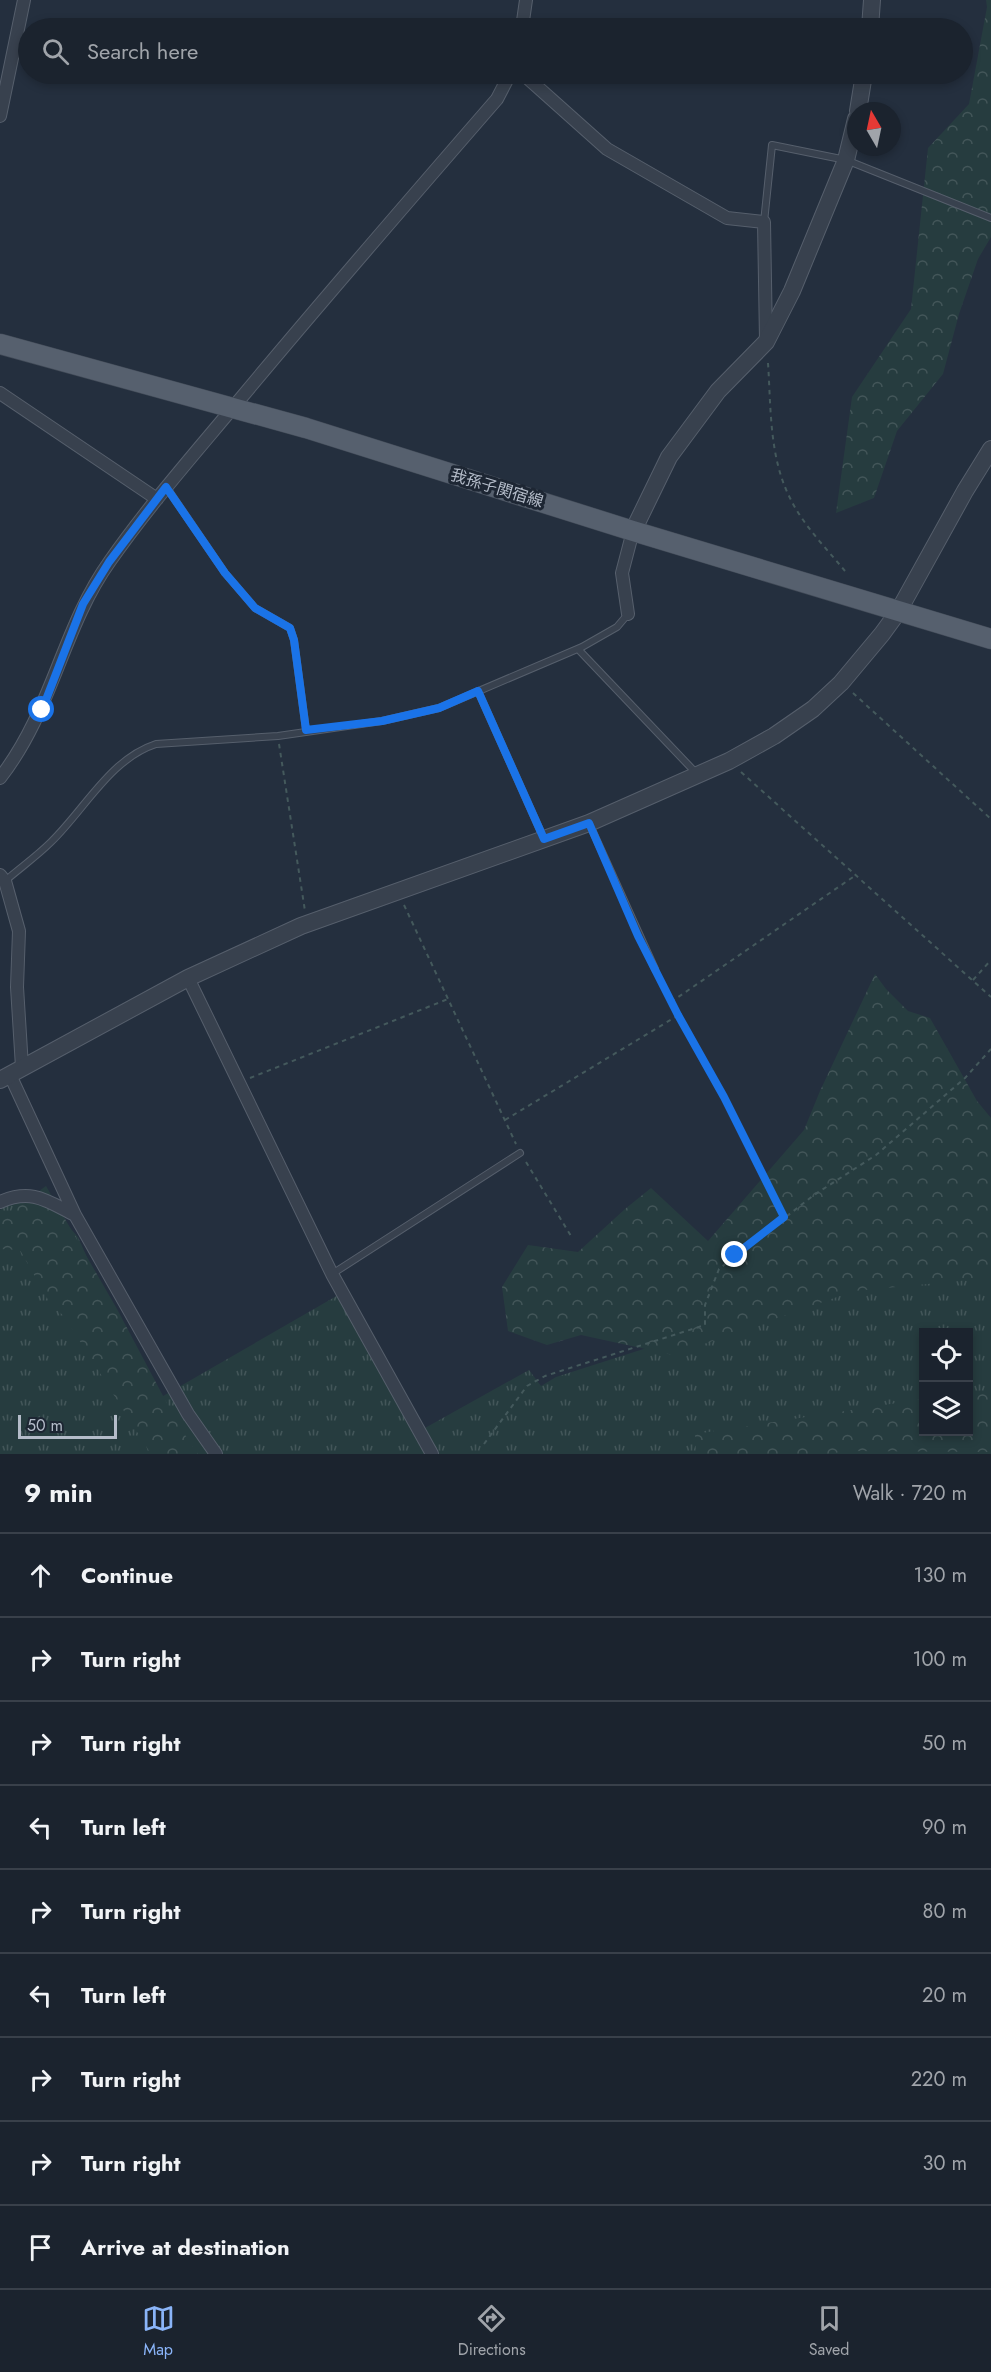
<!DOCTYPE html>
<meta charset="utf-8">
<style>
body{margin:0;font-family:Jost,"Noto Sans JP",sans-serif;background:#242b36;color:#f1f3f6}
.controls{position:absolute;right:18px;bottom:18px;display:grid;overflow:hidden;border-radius:0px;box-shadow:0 3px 9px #0003}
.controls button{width:54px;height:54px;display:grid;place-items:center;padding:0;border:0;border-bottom:2px solid #39404a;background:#1b232e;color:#f1f3f6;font:30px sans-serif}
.compass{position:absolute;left:847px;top:102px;width:54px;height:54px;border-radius:50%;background:#1b232e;box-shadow:0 3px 9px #0003;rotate:351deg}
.scale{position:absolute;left:18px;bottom:15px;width:99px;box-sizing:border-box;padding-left:6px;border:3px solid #b4bcc9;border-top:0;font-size:16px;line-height:21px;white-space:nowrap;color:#b4bcc9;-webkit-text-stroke:4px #1d2633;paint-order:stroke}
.stop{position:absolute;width:18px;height:18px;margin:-14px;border:4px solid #1a73e8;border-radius:50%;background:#fff}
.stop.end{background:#1a73e8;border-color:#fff;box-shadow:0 2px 6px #0008}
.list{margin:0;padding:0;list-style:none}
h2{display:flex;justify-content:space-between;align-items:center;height:78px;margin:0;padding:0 24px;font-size:26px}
h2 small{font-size:20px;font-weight:400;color:#a0a4aa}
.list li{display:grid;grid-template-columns:39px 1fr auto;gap:18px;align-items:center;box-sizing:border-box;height:84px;padding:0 24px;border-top:2px solid #39404a}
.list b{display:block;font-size:22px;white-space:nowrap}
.list em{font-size:20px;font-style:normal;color:#a0a4aa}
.icon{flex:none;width:33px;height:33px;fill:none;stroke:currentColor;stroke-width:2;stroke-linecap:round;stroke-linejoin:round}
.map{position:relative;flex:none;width:991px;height:1454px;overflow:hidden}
.search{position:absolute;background:#1b232e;box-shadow:0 3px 9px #0003;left:18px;right:18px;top:18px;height:66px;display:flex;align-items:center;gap:15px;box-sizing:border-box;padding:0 21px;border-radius:33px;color:#a0a4aa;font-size:22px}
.sheet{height:834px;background:#1b232e}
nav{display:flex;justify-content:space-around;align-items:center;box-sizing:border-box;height:84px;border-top:2px solid #39404a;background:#1b232e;font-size:16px;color:#a0a4aa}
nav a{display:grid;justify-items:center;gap:3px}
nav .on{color:#8ab4f8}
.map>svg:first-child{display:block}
</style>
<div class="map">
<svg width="991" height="1454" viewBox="0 0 991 1454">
<defs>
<pattern id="grass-tufts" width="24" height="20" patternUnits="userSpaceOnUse" patternTransform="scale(1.5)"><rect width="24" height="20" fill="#263c3f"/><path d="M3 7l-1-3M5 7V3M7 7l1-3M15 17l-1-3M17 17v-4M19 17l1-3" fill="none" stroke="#435659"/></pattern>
<pattern id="forest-crowns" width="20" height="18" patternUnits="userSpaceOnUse" patternTransform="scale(1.5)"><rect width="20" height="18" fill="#263c3f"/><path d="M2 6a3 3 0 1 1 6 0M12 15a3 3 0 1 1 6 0" fill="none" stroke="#435659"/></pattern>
</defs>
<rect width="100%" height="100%" fill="#242f3e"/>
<path fill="url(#grass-tufts)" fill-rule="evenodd" d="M 29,1201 L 62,1219 L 78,1237 L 151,1403 L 340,1294 L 416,1433 L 529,1370 L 541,1386 L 556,1377 L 706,1329 L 991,1227 L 991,1454 L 0,1454 L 0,1210 L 9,1204 ZM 924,1332 L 968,1332 L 968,1432 L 924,1432 Z"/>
<path fill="url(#forest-crowns)" d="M 986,0 L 991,0 L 991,237 L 978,259 L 959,314 L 943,374 L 897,431 L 874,498 L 836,513 L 852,397 L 911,309 L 928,148 L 969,104 L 987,7 Z
M 875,974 L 886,989 L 908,1011 L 930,1018 L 977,1101 L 991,1118 L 991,1278 L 854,1291 L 673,1355 L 581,1335 L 547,1345 L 508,1331 L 502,1287 L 528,1245 L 578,1252 L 625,1209 L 651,1188 L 708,1241 L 804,1130 L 820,1091 Z
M 46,1186 L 117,1309 L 179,1426 L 198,1454 L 151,1454 L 64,1316 L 51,1305 L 20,1250 L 0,1249 L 0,1219 Z
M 991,1392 L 991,1452 L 847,1451 L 828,1454 L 696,1454 L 695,1434 L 923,1399 L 924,1432 L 968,1432 L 969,1394 Z"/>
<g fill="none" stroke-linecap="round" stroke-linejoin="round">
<defs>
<path id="service" d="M 764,222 L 772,145 L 846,160 L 991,218
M 167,488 L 225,573 L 255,608 L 290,628 L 294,640 L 306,730
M 578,649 L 697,774
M 478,691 L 544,839
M 589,823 L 655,969
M 5,881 C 20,868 37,856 51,842 C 85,809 110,759 156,744 L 278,736 L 382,721 L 439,708 L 582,647 L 617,627 L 628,614
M 332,1274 L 520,1153"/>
<path id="minor" d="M 522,28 L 526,0
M 523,74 L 607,149 L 727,218 L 764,222 L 766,340
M 0,116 L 24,0
M 0,393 L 157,499
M 628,614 L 622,573 L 633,531
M 0,778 C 53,710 62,628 110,561 C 150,504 196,452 241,398 C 325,297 411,198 497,99 L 510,74
M 0,875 L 5,881 L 19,931 L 17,987 L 22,1067
M 188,978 L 332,1274 L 432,1454
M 10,1075 L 75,1215 L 188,1414 L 216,1454
M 0,1202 C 32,1188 47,1201 75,1215"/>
<path id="tertiary" d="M 870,28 L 872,0
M 858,111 L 864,74
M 633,531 L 669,457 L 718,391 L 766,342 L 792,291 L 846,160 L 856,119
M 0,1080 L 188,978 L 301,926 L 589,823 L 729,761 L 774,736 L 813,709 L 841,683 L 882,634 L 898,612 L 965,491 L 991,449"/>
<path id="primary" d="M 0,344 L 306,428 L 633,531 L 991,639"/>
</defs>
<use href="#service" stroke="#565f6c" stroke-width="8"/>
<use href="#minor" stroke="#565f6c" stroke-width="14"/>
<use href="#tertiary" stroke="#565f6c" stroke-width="18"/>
<use href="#primary" stroke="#414a57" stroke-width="21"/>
<path stroke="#44595c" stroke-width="2" stroke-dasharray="4.5 4.5" stroke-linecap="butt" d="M 768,363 C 771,407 769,457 790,498 C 803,525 826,548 845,571
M 853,693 L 991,819
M 279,744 L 305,911
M 741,772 L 991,997
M 404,905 L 516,1144
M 659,977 L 724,1097 L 784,1216
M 973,980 L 991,960
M 671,1002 L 856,875
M 250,1078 L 448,999
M 505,1120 L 677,1016
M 526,1162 L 571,1236
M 484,1444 L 527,1386 L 545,1376 L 705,1325 L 705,1305 L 719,1269 L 814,1195 L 876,1155 L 965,1078 L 991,1049"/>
<use href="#service" stroke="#38414e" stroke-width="6"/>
<use href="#minor" stroke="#38414e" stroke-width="12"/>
<use href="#tertiary" stroke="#38414e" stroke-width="16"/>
<use href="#primary" stroke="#56606e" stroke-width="20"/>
</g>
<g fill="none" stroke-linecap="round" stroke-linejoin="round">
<path stroke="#1a73e8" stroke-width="8" d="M 42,710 L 83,604 L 109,562 L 166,487 L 225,573 L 255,608 L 290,628 L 294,640 L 306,730 L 382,721 L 439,708 L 478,691 L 544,839 L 589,823 L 638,936 L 678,1015 L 724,1097 L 784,1217 L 735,1255"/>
</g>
<g text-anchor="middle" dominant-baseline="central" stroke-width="6" stroke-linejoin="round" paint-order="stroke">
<g font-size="16" fill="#b4bcc9" stroke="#1d2633">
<text transform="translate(497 488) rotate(17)">我孫子関宿線</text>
</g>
</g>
</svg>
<div class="controls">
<button><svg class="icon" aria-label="locate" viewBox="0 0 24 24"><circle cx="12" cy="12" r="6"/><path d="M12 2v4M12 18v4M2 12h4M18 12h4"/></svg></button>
<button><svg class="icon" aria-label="layers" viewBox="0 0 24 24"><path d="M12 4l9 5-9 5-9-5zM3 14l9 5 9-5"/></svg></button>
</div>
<svg class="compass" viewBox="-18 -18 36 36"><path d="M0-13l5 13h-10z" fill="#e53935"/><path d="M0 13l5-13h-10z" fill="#a0a4aa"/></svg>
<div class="scale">50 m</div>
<div class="stop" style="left:42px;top:710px"></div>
<div class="stop end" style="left:735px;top:1255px"></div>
<div class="search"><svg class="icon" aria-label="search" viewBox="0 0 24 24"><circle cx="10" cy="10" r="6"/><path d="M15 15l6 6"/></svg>Search here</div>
</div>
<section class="sheet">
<h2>9 min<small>Walk · 720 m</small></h2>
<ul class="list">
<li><svg class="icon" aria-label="ahead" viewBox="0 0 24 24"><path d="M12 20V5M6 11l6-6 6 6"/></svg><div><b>Continue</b></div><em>130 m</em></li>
<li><svg class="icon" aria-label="right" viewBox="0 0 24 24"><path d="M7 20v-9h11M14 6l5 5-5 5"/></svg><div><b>Turn right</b></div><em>100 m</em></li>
<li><svg class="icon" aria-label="right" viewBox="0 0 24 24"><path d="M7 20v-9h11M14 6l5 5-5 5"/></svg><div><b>Turn right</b></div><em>50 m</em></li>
<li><svg class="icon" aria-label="left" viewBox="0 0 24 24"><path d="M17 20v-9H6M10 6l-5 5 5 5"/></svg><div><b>Turn left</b></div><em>90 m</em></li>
<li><svg class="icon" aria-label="right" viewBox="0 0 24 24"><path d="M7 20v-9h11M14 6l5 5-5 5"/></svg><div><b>Turn right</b></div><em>80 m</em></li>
<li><svg class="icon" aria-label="left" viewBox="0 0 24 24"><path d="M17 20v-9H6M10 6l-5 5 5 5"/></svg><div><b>Turn left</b></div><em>20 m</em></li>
<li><svg class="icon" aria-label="right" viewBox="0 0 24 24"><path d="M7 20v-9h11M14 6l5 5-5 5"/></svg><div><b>Turn right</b></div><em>220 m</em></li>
<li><svg class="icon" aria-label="right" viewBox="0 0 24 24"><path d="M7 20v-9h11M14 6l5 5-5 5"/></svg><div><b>Turn right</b></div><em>30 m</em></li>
<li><svg class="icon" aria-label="arrive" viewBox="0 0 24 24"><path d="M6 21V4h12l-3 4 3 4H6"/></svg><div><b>Arrive at destination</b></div></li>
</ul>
</section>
<nav>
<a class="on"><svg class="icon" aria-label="map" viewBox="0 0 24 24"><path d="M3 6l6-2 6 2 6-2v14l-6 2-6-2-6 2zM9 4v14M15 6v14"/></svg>Map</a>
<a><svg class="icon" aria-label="directions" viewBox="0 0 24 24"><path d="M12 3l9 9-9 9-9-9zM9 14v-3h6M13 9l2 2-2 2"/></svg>Directions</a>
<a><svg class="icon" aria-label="saved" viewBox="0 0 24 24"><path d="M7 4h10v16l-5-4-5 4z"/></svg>Saved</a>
</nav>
